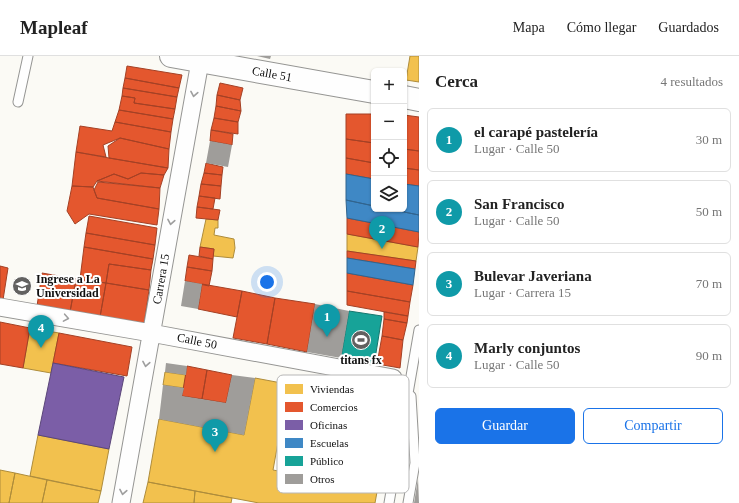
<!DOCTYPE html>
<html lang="es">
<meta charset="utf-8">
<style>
body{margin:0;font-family:"Times New Roman",serif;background:#f2f2f2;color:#222}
.controls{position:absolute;right:12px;top:12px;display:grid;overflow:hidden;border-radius:6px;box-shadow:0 1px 3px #0004}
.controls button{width:36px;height:36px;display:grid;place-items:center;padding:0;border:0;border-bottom:1px solid #e0e0e0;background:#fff;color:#222;font:20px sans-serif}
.you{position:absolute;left:267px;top:226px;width:14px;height:14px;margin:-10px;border:3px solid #fff;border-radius:50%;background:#1a73e8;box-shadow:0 0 0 6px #1a73e833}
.badge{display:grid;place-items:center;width:26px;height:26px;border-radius:50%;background:#1a73e8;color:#fff;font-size:13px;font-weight:700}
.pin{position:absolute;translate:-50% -33px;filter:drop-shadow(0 1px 2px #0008)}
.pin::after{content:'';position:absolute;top:21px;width:14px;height:12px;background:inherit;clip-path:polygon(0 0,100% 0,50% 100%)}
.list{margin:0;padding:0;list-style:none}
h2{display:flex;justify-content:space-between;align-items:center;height:52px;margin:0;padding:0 16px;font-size:17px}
h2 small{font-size:13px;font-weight:400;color:#767676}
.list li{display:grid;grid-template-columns:26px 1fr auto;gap:12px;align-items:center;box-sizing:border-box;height:64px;margin:0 8px 8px;padding:0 8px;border:1px solid #e0e0e0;border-radius:6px}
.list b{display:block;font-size:15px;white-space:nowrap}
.list p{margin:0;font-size:13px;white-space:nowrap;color:#767676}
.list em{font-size:13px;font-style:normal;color:#767676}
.actions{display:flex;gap:8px;padding:12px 16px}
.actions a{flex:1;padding:9px 0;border:1px solid #1a73e8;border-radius:6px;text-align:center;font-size:14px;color:#1a73e8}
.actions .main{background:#1a73e8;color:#fff}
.icon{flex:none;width:22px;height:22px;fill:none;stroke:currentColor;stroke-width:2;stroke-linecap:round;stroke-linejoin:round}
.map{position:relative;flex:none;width:419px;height:447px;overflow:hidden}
header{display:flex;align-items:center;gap:24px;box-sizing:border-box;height:56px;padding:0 20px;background:#fff;border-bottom:1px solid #e0e0e0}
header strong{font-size:19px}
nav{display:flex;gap:22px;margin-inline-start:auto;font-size:14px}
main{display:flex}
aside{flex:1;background:#fff}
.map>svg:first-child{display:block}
</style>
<header>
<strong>Mapleaf</strong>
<nav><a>Mapa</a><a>Cómo llegar</a><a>Guardados</a></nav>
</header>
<main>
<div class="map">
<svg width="419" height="447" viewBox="0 0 419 447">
<rect width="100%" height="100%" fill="#fbfaf5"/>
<path fill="#f2c14e" stroke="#ae8c3b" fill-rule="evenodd" d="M 410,0 L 419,0 L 419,26 L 406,24 Z
M 206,163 L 218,164 L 218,172 L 215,172 L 214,179 L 234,183 L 235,192 L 233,202 L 213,200 L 214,193 L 200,191 Z
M 347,178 L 418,191 L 416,205 L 347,195 Z
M 30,272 L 59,277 L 51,317 L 23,312 Z
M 165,316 L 186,319 L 184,332 L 163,329 Z
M 255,322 L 393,348 L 375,447 L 259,447 L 148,426 L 159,363 L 244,379 ZM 283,359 L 326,366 L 316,422 L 273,414 Z
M 38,379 L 109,393 L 101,435 L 30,420 Z
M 0,414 L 15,417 L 9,447 L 0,447 Z
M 15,417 L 47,424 L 42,447 L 9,447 Z
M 47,424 L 101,435 L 98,447 L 42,447 Z
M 148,426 L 195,435 L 194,447 L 143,447 Z
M 195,435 L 232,442 L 231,447 L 194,447 Z"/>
<path fill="#e4572e" stroke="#a44125" d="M 127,10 L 182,19 L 179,32 L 125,22 Z
M 125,22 L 179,32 L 177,41 L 123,32 Z
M 220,27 L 243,32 L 240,44 L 217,39 Z
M 123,32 L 177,41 L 175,53 L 134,47 L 135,42 L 122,40 Z
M 217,39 L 240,44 L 241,55 L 216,50 Z
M 122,40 L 135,42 L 134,47 L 175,53 L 173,63 L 119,54 Z
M 216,50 L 241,55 L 238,66 L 214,62 Z
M 119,54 L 173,63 L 171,76 L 115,66 Z
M 346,58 L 374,58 L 374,87 L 346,83 Z
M 404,59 L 419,61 L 419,95 L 404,93 Z
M 214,62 L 238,66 L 238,78 L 211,74 Z
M 115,66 L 171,76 L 169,93 L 120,82 L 103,89 L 106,101 L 76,96 L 80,70 L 112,75 Z
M 211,74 L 233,78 L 232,89 L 210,85 Z
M 120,82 L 169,93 L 168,112 L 109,102 L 108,90 Z
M 346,83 L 374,87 L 374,107 L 346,102 Z
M 404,93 L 419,95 L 419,114 L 404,112 Z
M 76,96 L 109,102 L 168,112 L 164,119 L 141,117 L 128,123 L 114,118 L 97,125 L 93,131 L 72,130 Z
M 346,102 L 374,107 L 374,123 L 346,118 Z
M 206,107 L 223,111 L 222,119 L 204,117 Z
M 404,112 L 419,114 L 419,130 L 404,128 Z
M 141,117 L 164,119 L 160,132 L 97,125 L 114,118 L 128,123 Z
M 204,117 L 222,119 L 221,130 L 201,128 Z
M 98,126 L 160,132 L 159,153 L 97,142 L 94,134 Z
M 201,128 L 221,130 L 220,143 L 199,140 Z
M 72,130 L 93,131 L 97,142 L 159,153 L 157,169 L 89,158 L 75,168 L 67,155 Z
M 199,140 L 215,142 L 213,153 L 197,151 Z
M 197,151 L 220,154 L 218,164 L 196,162 Z
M 89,160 L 157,172 L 155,189 L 86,177 Z
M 347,162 L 419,176 L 418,191 L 347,178 Z
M 86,177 L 155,189 L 153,203 L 84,191 Z
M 84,191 L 153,203 L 151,214 L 109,208 L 106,227 L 80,223 Z
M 200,191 L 214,193 L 213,203 L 199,200 Z
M 347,195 L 416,205 L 415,213 L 347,202 Z
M 189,199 L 213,203 L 212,215 L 187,211 Z
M 109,208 L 151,214 L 149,234 L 106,227 Z
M 0,210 L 8,212 L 3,244 L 0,243 Z
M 187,211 L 212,215 L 209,230 L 185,225 Z
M 42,217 L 76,223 L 70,256 L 37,250 Z
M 347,217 L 413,229 L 410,246 L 347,235 Z
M 76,223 L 106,227 L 100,261 L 70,256 Z
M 106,227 L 149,234 L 144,269 L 100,261 Z
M 202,228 L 242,235 L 237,261 L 198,253 Z
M 242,235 L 275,242 L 267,288 L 233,282 Z
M 347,235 L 410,246 L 408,260 L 347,249 Z
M 275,242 L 315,248 L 307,296 L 267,288 Z
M 384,256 L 408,260 L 407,267 L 384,263 Z
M 384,263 L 407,267 L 403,284 L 382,280 Z
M 0,266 L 30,272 L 23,312 L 0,308 Z
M 59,277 L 132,291 L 127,320 L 53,307 Z
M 382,280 L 403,284 L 400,312 L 377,308 Z
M 187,310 L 207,314 L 202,343 L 182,340 Z
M 207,314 L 232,319 L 226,347 L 202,343 Z"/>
<path fill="#7b5ea7" stroke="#5b4679" d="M 53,307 L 124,321 L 109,393 L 38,379 Z"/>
<path fill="#3f88c5" stroke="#31648e" d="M 346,118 L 374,123 L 374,150 L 346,144 Z
M 404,128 L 419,130 L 419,159 L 389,153 L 404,153 Z
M 346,144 L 374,150 L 374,153 L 389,153 L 419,159 L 419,176 L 347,162 Z
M 347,202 L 415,213 L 413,229 L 347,217 Z"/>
<path fill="#17a398" stroke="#15776f" d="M 349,255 L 382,260 L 374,309 L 341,302 Z"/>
<path fill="#9f9d9a" d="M 257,0 L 271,0 L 270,3 Z
M 210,85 L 232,89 L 228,111 L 206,107 Z
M 185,225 L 202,228 L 198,253 L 181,250 Z
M 315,248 L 349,255 L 341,302 L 307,296 Z
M 166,307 L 187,310 L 186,319 L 165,316 Z
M 232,319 L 255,322 L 244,379 L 159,363 L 163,329 L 184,332 L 182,340 L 226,347 Z
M 418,423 L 419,447 L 414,447 Z"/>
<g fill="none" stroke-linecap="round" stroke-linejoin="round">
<defs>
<path id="service" d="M 18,46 L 28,0
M 389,447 L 419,274
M 408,447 L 415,407 L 411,340"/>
<path id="minor" d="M 0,251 L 151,277 L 393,322
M 121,447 L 201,0"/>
<path id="tertiary" d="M 171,0 L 374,36
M 404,41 L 419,44"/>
</defs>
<use href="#service" stroke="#959593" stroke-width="11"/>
<use href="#minor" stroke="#959593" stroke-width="19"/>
<use href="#tertiary" stroke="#959593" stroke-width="24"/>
<use href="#service" stroke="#fefefe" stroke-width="9"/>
<use href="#minor" stroke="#fefefe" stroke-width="17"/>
<use href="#tertiary" stroke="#fefefe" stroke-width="22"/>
</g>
<defs><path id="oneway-chevron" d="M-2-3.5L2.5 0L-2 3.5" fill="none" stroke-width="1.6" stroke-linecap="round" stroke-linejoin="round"/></defs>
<g stroke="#9e9e9e">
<use href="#oneway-chevron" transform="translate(194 38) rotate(100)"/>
<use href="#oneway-chevron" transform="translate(171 166) rotate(100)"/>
<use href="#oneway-chevron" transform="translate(66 262) rotate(10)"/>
<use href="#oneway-chevron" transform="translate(146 308) rotate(100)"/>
<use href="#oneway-chevron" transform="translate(123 436) rotate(100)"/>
</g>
<defs>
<symbol id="school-disc" viewBox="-11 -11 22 22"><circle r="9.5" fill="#626160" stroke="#fff"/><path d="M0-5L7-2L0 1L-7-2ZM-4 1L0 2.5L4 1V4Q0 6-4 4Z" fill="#fff"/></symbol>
<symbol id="stadium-disc" viewBox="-11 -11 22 22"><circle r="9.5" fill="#626160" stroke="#fff"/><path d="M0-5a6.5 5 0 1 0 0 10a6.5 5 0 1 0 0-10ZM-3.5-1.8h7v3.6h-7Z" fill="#fff"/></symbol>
</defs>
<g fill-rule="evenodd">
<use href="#school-disc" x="11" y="219" width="22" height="22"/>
<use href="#stadium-disc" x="350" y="273" width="22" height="22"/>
</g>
<g text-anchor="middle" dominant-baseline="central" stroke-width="4" stroke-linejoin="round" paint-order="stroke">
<g font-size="12" fill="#0f0f0f" stroke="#fff">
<text transform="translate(272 18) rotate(10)">Calle 51</text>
<text transform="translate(161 223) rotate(-80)">Carrera 15</text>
<text transform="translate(197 285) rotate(11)">Calle 50</text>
</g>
<g font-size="12" font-weight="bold" fill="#0f0f0f" stroke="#fff" text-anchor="start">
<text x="36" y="223">Ingrese a La<tspan x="36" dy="14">Universidad</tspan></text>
<text x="361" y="304" text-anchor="middle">titans fx</text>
</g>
</g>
<rect x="277" y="319" width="132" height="118" rx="6" fill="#fff" stroke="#b7b7b7" stroke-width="1"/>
<rect x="285" y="328" width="18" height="10" fill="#f2c14e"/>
<rect x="285" y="346" width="18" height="10" fill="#e4572e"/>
<rect x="285" y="364" width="18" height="10" fill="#7b5ea7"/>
<rect x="285" y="382" width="18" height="10" fill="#3f88c5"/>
<rect x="285" y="400" width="18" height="10" fill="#17a398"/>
<rect x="285" y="418" width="18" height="10" fill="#9f9d9a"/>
<g font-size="11" fill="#0f0f0f">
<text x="310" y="337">Viviendas</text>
<text x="310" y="355">Comercios</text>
<text x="310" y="373">Oficinas</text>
<text x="310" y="391">Escuelas</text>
<text x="310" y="409">Público</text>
<text x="310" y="427">Otros</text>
</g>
</svg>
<div class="controls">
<button>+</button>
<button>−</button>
<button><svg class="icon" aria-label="locate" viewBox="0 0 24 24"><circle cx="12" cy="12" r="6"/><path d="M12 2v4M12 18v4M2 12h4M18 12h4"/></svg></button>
<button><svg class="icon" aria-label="layers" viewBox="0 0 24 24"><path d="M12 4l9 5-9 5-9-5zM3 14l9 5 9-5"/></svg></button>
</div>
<div class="you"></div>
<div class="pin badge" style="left:327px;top:281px;background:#0f9aa8">1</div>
<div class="pin badge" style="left:382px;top:193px;background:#0f9aa8">2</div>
<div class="pin badge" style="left:215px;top:396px;background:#0f9aa8">3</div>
<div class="pin badge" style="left:41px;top:292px;background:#0f9aa8">4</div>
</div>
<aside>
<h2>Cerca<small>4 resultados</small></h2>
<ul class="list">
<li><span class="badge" style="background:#0f9aa8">1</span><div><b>el carapé pastelería</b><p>Lugar · Calle 50</p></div><em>30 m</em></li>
<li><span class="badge" style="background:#0f9aa8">2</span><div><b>San Francisco</b><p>Lugar · Calle 50</p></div><em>50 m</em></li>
<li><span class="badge" style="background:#0f9aa8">3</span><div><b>Bulevar Javeriana</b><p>Lugar · Carrera 15</p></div><em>70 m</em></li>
<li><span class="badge" style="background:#0f9aa8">4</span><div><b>Marly conjuntos</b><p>Lugar · Calle 50</p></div><em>90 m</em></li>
</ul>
<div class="actions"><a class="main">Guardar</a><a>Compartir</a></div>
</aside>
</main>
